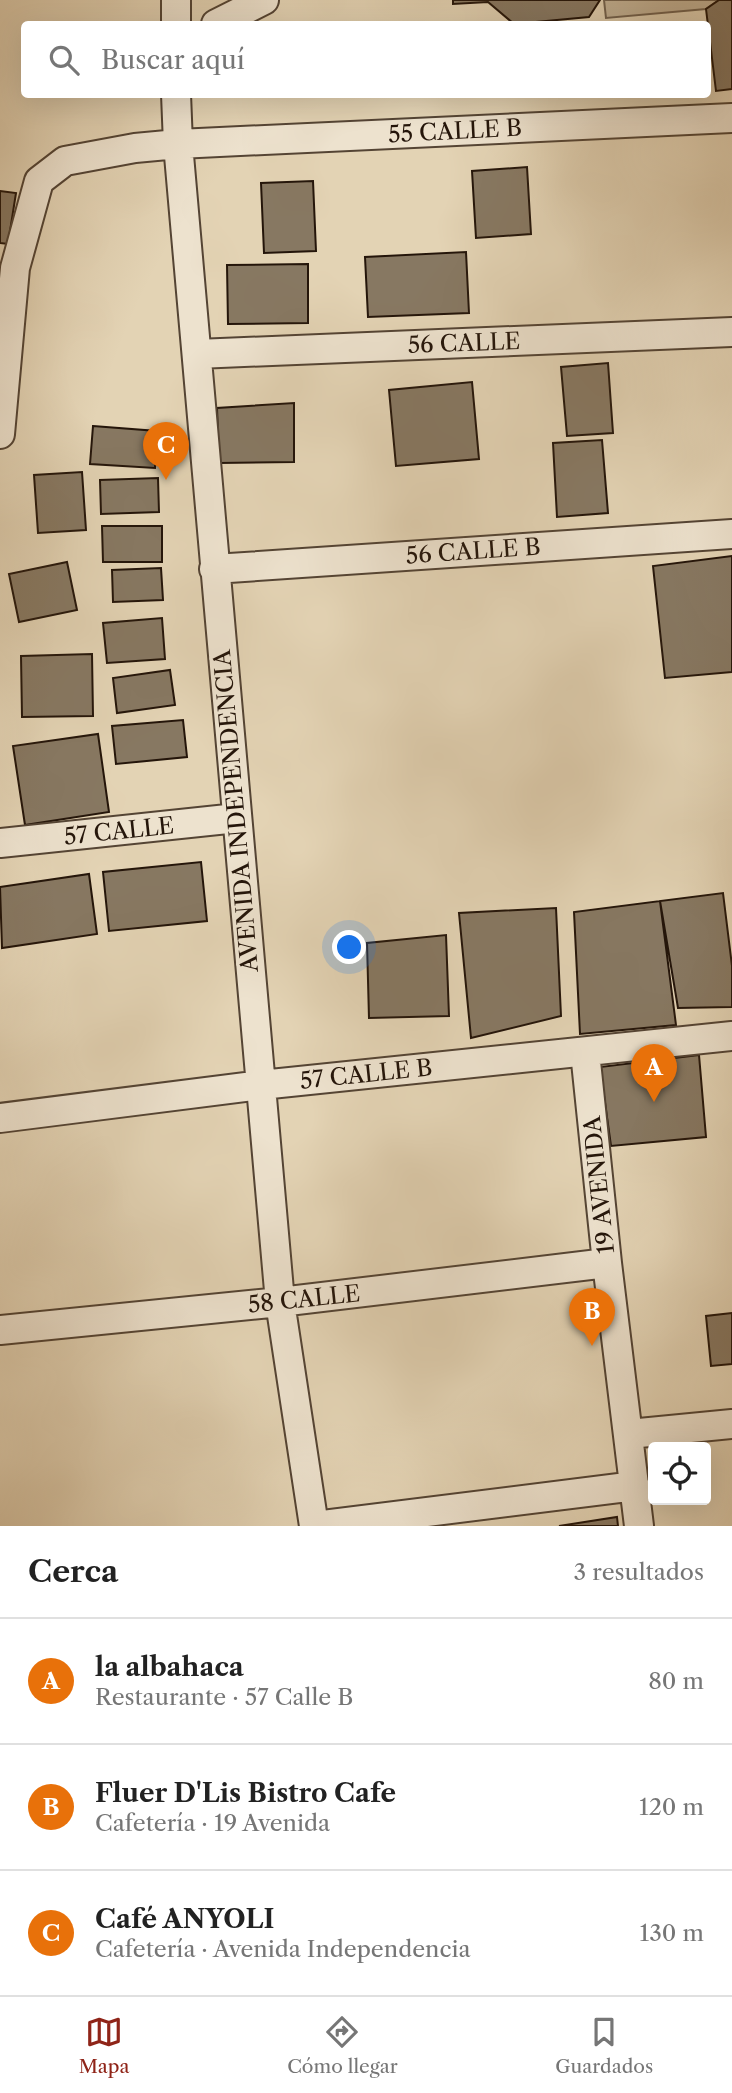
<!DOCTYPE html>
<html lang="es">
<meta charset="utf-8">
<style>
body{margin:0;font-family:"Libre Caslon Text",serif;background:#f2f2f2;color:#222}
.controls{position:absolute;right:21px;bottom:21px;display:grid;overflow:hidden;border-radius:7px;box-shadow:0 7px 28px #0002}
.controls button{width:63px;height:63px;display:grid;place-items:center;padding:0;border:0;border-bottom:2px solid #e0e0e0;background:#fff;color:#222;font:35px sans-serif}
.you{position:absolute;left:350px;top:948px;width:24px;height:24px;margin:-18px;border:5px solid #fff;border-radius:50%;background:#1a73e8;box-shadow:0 0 0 10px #1a73e833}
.badge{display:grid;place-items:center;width:46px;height:46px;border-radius:50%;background:#8f2418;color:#fff;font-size:23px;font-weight:700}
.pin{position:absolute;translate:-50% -58px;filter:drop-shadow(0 2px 4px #0008)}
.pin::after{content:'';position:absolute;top:37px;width:24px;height:21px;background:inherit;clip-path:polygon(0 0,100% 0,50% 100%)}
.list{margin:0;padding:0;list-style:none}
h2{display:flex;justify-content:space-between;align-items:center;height:91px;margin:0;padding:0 28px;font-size:30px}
h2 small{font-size:23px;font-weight:400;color:#767676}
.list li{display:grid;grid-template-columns:46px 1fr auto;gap:21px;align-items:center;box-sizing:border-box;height:126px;padding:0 28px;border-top:2px solid #e0e0e0}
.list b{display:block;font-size:26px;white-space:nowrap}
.list p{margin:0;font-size:23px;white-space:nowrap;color:#767676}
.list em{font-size:23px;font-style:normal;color:#767676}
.icon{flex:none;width:38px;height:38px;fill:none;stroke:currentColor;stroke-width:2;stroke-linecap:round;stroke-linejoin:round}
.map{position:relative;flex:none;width:732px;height:1526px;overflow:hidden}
.search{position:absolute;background:#fff;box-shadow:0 7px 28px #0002;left:21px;right:21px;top:21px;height:77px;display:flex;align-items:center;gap:18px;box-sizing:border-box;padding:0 24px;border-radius:7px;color:#767676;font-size:26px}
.sheet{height:469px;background:#fff}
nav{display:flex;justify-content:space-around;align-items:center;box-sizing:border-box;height:98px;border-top:2px solid #e0e0e0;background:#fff;font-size:19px;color:#767676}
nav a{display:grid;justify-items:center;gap:4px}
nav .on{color:#8f2418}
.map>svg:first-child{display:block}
</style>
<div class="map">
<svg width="732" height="1526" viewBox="0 0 732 1526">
<rect width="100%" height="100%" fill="#e3d3b4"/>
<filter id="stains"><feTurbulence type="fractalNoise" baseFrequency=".00286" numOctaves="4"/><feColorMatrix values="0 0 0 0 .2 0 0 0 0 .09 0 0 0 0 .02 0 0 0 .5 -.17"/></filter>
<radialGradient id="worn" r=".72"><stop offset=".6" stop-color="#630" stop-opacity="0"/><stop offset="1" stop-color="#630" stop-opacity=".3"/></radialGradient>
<path fill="#c3b397" stroke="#746450" stroke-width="2" d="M 604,0 L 719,0 L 706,9 L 606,18 Z"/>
<path fill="#877862" stroke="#24150a" stroke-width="2" d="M 453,0 L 600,0 L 589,17 L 514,24 L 488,2 L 453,4 Z
M 719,0 L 732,0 L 732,89 L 716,91 L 706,9 Z
M 527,167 L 531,234 L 476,238 L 472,171 Z
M 313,181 L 316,251 L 264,253 L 261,183 Z
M 0,191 L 16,193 L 8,244 L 0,243 Z
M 466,252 L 469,313 L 368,317 L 365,257 Z
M 308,264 L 308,323 L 228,324 L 227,265 Z
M 608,363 L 613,433 L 567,436 L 561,367 Z
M 472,382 L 479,459 L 396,466 L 389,390 Z
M 294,403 L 294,462 L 219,463 L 217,408 Z
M 93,426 L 157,431 L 155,468 L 90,464 Z
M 602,440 L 608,513 L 557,517 L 553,443 Z
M 82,472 L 86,530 L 38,533 L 34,475 Z
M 158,478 L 159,512 L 101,514 L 100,480 Z
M 102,526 L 162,526 L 162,562 L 103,562 Z
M 732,556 L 732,672 L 665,678 L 653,566 Z
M 67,562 L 77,610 L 19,622 L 9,574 Z
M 161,568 L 163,600 L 113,602 L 112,570 Z
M 162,618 L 165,659 L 107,663 L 103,623 Z
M 92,654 L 93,716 L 22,717 L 21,656 Z
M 170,670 L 175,705 L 117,713 L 113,678 Z
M 183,720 L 187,757 L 116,764 L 112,726 Z
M 98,734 L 109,812 L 25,825 L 13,746 Z
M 201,862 L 207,921 L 109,931 L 103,872 Z
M 89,874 L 97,934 L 2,948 L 0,887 Z
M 723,893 L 732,966 L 732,1007 L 678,1008 L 660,901 Z
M 660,901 L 676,1025 L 580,1034 L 574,912 Z
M 556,908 L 561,1016 L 471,1038 L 459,913 Z
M 446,935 L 449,1016 L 369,1018 L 367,943 Z
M 699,1055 L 706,1137 L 611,1146 L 600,1067 Z
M 732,1313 L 732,1364 L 711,1366 L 706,1316 Z
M 617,1517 L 618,1526 L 559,1526 Z"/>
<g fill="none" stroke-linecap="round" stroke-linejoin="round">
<defs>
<path id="minor" d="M 176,24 L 176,0
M 216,24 L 264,0
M 176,94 L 178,144 L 280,1302 L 314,1526
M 197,354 L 732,332
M 0,434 L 15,268 L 39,181 L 65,161 L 135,148 L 178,144 L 732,118
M 214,569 L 732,534
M 0,843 L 237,818
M 585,1052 L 607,1263 L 639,1526
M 0,1118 L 261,1085 L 732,1036
M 0,1330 L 280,1302 L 607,1263
M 629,1434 L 732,1424
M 315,1526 L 635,1486"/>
</defs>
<use href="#minor" stroke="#544434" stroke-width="32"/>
<use href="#minor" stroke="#ede2ce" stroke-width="28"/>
</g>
<g text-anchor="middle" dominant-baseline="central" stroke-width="6" stroke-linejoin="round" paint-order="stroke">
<g font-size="23" fill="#24150a" stroke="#ede2ce">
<text transform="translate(455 131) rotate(-3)">55 CALLE B</text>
<text transform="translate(464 343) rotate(-2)">56 CALLE</text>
<text transform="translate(473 551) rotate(-4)">56 CALLE B</text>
<text transform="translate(236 811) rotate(-95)">AVENIDA INDEPENDENCIA</text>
<text transform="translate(119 831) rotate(-6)">57 CALLE</text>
<text transform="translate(366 1074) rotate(-6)">57 CALLE B</text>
<text transform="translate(599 1185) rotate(-96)">19 AVENIDA</text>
<text transform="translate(304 1299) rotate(-6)">58 CALLE</text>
</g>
</g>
<rect width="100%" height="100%" filter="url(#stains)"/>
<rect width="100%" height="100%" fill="url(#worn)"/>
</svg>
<div class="controls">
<button><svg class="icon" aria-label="locate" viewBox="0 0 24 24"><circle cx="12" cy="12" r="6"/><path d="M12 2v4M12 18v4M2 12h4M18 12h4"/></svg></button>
</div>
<div class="you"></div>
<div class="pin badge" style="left:654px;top:1102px;background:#e8710a">A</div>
<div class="pin badge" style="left:592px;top:1346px;background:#e8710a">B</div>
<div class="pin badge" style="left:166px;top:480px;background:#e8710a">C</div>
<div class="search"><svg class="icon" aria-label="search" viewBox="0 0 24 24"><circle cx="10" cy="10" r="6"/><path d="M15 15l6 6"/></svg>Buscar aquí</div>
</div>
<section class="sheet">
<h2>Cerca<small>3 resultados</small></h2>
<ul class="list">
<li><span class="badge" style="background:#e8710a">A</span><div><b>la albahaca</b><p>Restaurante · 57 Calle B</p></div><em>80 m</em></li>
<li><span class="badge" style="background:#e8710a">B</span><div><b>Fluer D'Lis Bistro Cafe</b><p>Cafetería · 19 Avenida</p></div><em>120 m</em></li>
<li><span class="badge" style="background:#e8710a">C</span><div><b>Café ANYOLI</b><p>Cafetería · Avenida Independencia</p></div><em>130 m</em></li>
</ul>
</section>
<nav>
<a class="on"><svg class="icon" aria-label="map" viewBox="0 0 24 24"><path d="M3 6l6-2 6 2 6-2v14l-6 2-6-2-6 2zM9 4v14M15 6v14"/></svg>Mapa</a>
<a><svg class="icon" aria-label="directions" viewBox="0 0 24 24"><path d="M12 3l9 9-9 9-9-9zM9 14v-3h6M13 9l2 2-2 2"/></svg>Cómo llegar</a>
<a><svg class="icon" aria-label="saved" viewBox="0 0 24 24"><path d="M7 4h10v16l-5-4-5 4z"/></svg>Guardados</a>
</nav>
